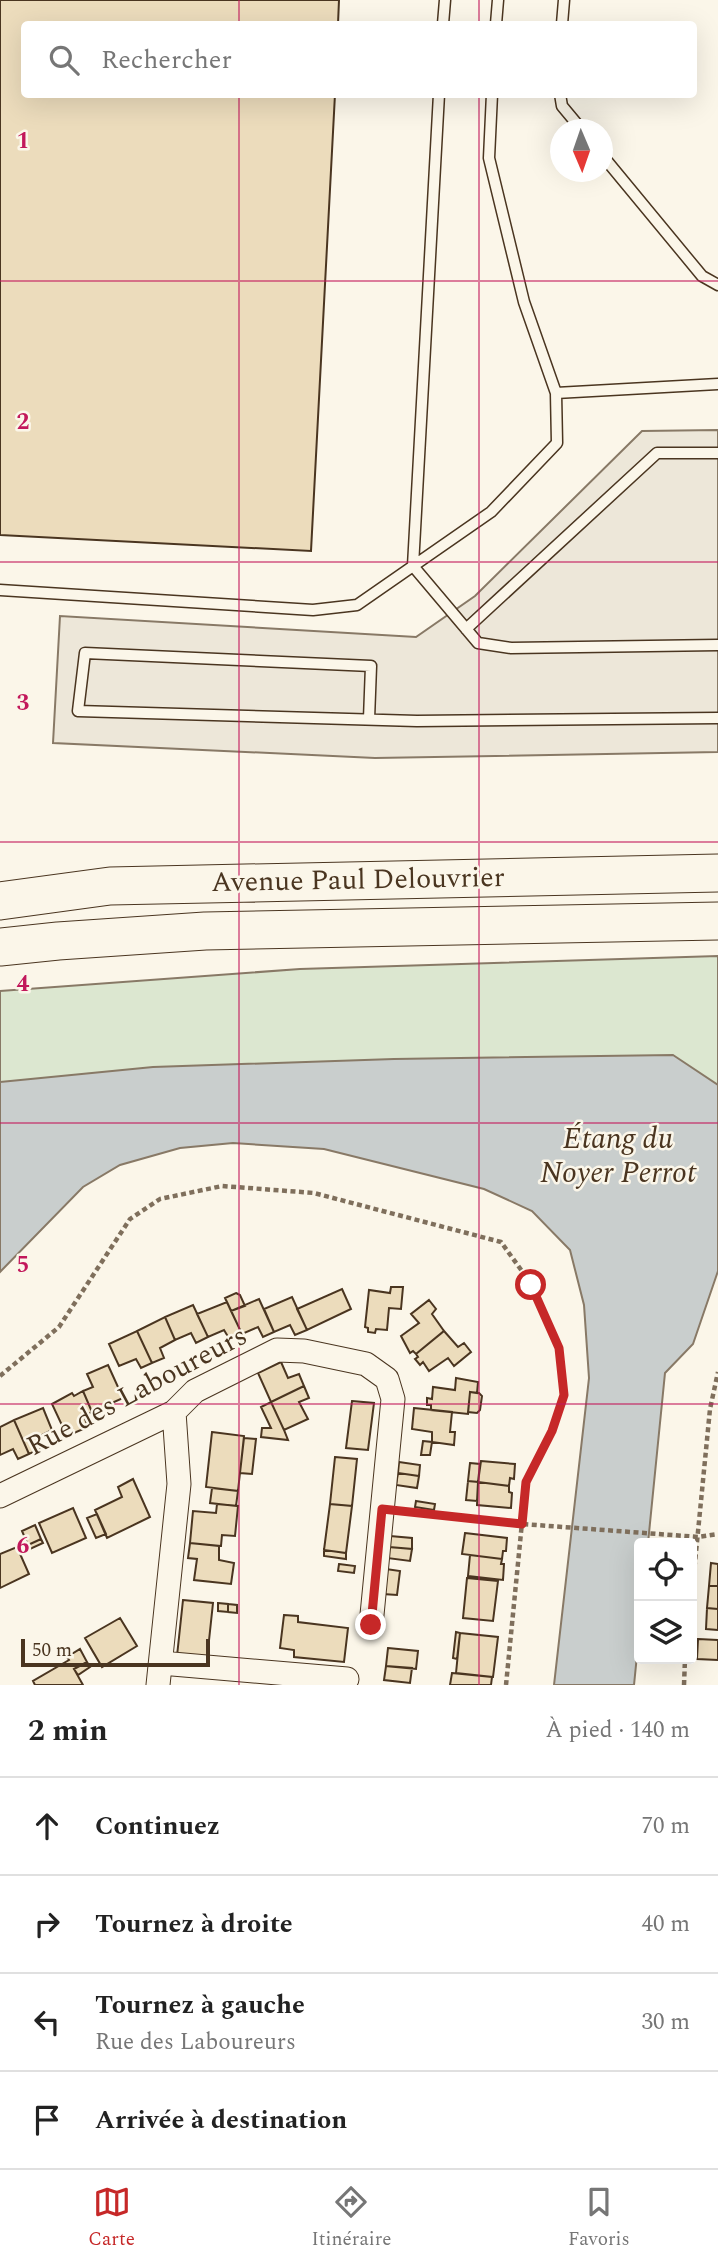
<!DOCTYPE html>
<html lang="fr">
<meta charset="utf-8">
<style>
body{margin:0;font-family:Spectral,serif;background:#f2f2f2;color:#222}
.controls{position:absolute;right:21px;bottom:21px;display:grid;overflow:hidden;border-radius:7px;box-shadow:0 7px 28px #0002}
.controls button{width:63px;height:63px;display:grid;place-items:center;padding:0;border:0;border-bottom:2px solid #e0e0e0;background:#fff;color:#222;font:35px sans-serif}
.compass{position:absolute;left:550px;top:119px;width:63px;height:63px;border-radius:50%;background:#fff;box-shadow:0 7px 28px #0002;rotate:178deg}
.scale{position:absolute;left:21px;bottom:18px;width:189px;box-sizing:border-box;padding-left:7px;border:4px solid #4a3520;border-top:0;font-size:19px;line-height:24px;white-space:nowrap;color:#4a3520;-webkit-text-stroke:5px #fbf6e9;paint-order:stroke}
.stop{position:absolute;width:21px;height:21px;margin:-16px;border:5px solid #c62828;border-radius:50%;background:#fff}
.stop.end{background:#c62828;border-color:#fff;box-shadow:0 2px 7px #0008}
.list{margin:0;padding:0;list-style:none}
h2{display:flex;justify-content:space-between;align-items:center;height:91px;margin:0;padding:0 28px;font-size:30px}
h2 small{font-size:23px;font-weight:400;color:#767676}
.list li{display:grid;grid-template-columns:46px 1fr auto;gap:21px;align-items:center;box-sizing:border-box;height:98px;padding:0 28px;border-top:2px solid #e0e0e0}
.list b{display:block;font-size:26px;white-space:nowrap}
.list p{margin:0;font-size:23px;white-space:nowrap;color:#767676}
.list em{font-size:23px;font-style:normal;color:#767676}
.icon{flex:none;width:38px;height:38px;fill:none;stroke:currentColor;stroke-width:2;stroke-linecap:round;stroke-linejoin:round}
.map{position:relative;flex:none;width:718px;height:1685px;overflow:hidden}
.search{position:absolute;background:#fff;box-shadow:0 7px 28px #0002;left:21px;right:21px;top:21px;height:77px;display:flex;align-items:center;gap:18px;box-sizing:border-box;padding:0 24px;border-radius:7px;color:#767676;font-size:26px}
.sheet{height:483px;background:#fff}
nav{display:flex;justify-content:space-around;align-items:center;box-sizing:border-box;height:98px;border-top:2px solid #e0e0e0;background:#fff;font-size:19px;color:#767676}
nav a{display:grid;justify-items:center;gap:4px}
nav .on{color:#c62828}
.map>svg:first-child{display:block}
</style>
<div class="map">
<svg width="718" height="1685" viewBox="0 0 718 1685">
<rect width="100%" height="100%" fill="#fbf6e9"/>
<path fill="#dce7d0" stroke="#887966" stroke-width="2" d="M 718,956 L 718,1085 L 0,1082 L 0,991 L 300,969 Z"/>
<path fill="#ede7d9" stroke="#887966" stroke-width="2" d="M 718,430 L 718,752 L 375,758 L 53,743 L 60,616 L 416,637 L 475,596 L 642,431 Z"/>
<path fill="#c9cecd" stroke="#887966" stroke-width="2" d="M 673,1055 L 718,1085 L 718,1271 L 693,1344 L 665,1373 L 648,1543 L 639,1543 L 639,1635 L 634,1685 L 554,1685 L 589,1378 L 584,1305 L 570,1250 L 532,1211 L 484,1189 L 324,1149 L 233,1143 L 180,1148 L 120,1165 L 83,1187 L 0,1272 L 0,1082 L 153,1067 L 394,1059 Z"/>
<path fill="#ecdcbc" stroke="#4a3520" stroke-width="2" d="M 0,0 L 339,0 L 338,24 L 24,24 L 24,94 L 335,94 L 311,551 L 0,535 Z
M 391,1287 L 403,1287 L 401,1309 L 389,1308 L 387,1330 L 376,1329 L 375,1333 L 368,1332 L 368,1328 L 365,1327 L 369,1290 L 390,1293 Z
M 342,1289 L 351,1309 L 307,1330 L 297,1309 Z
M 236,1293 L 240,1295 L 245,1306 L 231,1311 L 225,1298 Z
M 292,1297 L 307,1330 L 295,1335 L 290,1325 L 274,1332 L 264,1309 Z
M 259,1299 L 274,1332 L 263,1337 L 258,1327 L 242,1334 L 231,1311 Z
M 429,1300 L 436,1309 L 432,1314 L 444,1331 L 416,1354 L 413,1351 L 410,1353 L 401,1336 L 419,1323 L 411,1314 Z
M 227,1302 L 242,1334 L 230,1340 L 224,1330 L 208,1337 L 197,1314 Z
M 193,1305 L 208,1337 L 196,1343 L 191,1333 L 175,1340 L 165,1317 Z
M 165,1317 L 175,1340 L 160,1348 L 164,1358 L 152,1363 L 137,1331 Z
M 137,1331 L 152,1363 L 141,1368 L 136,1359 L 119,1366 L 109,1344 Z
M 444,1331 L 458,1347 L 464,1343 L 471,1352 L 454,1366 L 448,1358 L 429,1371 L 423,1362 L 420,1365 L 415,1359 L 418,1357 L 416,1354 Z
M 281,1362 L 288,1378 L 299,1374 L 304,1386 L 271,1402 L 258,1373 Z
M 108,1365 L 123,1398 L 92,1412 L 83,1391 L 93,1387 L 87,1374 Z
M 456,1378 L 478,1382 L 477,1393 L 470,1392 L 468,1414 L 431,1410 L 431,1405 L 427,1405 L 427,1398 L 432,1399 L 433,1387 L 455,1390 Z
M 304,1386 L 309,1398 L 299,1402 L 308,1419 L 284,1430 L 271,1402 Z
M 83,1391 L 92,1412 L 84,1416 L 88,1427 L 67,1436 L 52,1404 L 72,1393 L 74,1396 Z
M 470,1392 L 479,1393 L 482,1396 L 480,1410 L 477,1413 L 468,1412 Z
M 352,1401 L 374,1403 L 368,1450 L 346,1448 Z
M 271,1402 L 284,1430 L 288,1440 L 261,1437 L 262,1428 L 271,1428 L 261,1407 Z
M 43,1408 L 52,1430 L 38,1437 L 42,1448 L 29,1454 L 14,1420 Z
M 414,1408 L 452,1412 L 450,1432 L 455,1432 L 454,1445 L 432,1442 L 432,1432 L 412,1429 Z
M 14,1420 L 29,1454 L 18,1459 L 13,1449 L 0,1455 L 0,1427 Z
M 212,1432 L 244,1436 L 238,1491 L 206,1487 Z
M 244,1438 L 256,1439 L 252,1474 L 240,1473 Z
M 423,1441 L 432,1442 L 430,1455 L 421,1455 Z
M 335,1457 L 357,1459 L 352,1506 L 330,1504 Z
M 481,1461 L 515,1464 L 514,1479 L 510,1478 L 509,1486 L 478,1482 Z
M 399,1462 L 420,1465 L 419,1476 L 398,1473 Z
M 470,1463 L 480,1464 L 478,1482 L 468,1481 Z
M 398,1473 L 419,1476 L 417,1488 L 396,1485 Z
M 133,1479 L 150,1517 L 107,1538 L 95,1510 L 122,1497 L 118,1487 Z
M 468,1481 L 478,1482 L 477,1501 L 466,1500 Z
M 478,1482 L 509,1486 L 509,1492 L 512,1493 L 511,1508 L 477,1505 Z
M 212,1488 L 238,1491 L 236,1506 L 210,1503 Z
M 416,1501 L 435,1504 L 434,1510 L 415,1507 Z
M 217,1504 L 238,1506 L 235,1536 L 222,1535 L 221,1546 L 190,1543 L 193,1511 L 216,1513 Z
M 330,1504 L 352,1506 L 346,1553 L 324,1550 Z
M 73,1508 L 86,1538 L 52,1553 L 39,1523 Z
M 97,1514 L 106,1534 L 96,1538 L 87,1518 Z
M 35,1525 L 41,1539 L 28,1545 L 22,1531 Z
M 465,1533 L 507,1538 L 506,1551 L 503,1551 L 502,1559 L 462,1554 Z
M 390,1536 L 412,1538 L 412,1549 L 389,1547 Z
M 41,1539 L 43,1543 L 30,1549 L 28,1545 Z
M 190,1543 L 219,1546 L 219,1560 L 234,1563 L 231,1584 L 194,1580 L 197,1559 L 188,1558 Z
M 17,1547 L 29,1574 L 0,1588 L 0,1554 Z
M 389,1547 L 412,1549 L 410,1561 L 387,1558 Z
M 324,1550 L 346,1553 L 346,1559 L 324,1556 Z
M 470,1555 L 502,1559 L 501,1564 L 504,1564 L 503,1580 L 468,1576 Z
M 711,1563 L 718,1564 L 718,1586 L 709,1586 Z
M 339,1564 L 355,1566 L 354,1573 L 338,1571 Z
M 386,1569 L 400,1571 L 397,1595 L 383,1594 Z
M 467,1578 L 498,1581 L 493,1621 L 463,1618 Z
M 709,1586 L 718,1586 L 718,1609 L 707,1608 Z
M 183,1600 L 213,1603 L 207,1659 L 177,1656 Z
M 218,1603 L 228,1604 L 228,1612 L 218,1611 Z
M 228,1604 L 237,1605 L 237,1613 L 228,1612 Z
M 707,1608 L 718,1609 L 718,1630 L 706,1629 Z
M 284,1615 L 298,1616 L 298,1622 L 348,1628 L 344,1662 L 294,1657 L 294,1650 L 280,1648 Z
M 120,1618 L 137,1646 L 102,1667 L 85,1638 Z
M 456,1632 L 460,1633 L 457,1659 L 453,1658 Z
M 460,1633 L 498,1637 L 493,1677 L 456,1673 Z
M 698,1639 L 718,1640 L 718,1660 L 697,1659 Z
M 388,1648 L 418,1651 L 416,1669 L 386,1666 Z
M 80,1649 L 87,1662 L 74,1669 L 83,1685 L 35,1685 L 33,1681 L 69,1660 L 67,1657 Z
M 87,1662 L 90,1667 L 78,1675 L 74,1669 Z
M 386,1666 L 412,1668 L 410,1683 L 384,1680 Z
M 452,1673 L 492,1677 L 491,1685 L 450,1685 Z"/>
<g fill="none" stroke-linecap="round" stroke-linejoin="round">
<defs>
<path id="service" d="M 443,24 L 445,0
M 496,24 L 498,0
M 562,24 L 564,0
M 439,94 L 413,566 L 478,643 L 511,648 L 718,645
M 492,94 L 489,158 L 524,302 L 556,393 L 718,384
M 560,94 L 562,106 L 582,130
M 602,155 L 702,276 L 718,285
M 0,590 L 313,610 L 357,605 L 491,512 L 557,443 L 556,393
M 466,629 L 657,453 L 718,453
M 369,719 L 371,666 L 85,653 L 78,711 L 417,721 L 718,718"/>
<path id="minor" d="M 0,1496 L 174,1412 L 195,1391 L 277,1350 L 304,1351 L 366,1364 L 387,1379 L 393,1399 L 371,1625
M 161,1663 L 347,1679
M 158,1685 L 179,1484 L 174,1412"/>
<path id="primary" d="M 0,901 L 110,886 L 718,873
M 0,947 L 58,941 L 205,931 L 718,921"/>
</defs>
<use href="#service" stroke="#4a3520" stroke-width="13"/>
<use href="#minor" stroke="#4a3520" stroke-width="25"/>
<use href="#primary" stroke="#4a3520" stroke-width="39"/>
<path stroke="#7f6f5c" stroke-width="4.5" stroke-dasharray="5 3.5" stroke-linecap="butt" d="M 0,1376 L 59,1327 L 130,1219 L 160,1199 L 222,1186 L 314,1193 L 501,1242 L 532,1285 L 559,1348 L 564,1395 L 552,1431 L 526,1482 L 506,1685
M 405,1511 L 522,1524 L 698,1537 L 718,1534
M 692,1593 L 710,1409 L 718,1372
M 684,1685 L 685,1659"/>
<use href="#service" stroke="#fbf6e9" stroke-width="10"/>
<use href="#minor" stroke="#fbf6e9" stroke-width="23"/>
<use href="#primary" stroke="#fbf6e9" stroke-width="37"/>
</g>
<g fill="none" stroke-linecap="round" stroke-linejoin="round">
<path stroke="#c62828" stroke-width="9" d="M 371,1625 L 382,1509 L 522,1524 L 526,1482 L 552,1431 L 564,1395 L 559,1348 L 531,1285"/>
</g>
<path fill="none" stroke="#c2185b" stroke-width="2" stroke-opacity="0.55" d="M 239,0 L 239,24M 479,0 L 479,24M 239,94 L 239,1685M 479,94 L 479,1685M 0,281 L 718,281M 0,562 L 718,562M 0,842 L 718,842M 0,1123 L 718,1123M 0,1404 L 718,1404"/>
<g text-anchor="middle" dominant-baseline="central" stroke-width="5" stroke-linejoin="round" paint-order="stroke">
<g font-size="28" fill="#4a3520" stroke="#fbf6e9">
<text transform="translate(358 880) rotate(-1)">Avenue Paul Delouvrier</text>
<text transform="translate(137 1391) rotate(-28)">Rue des Laboureurs</text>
</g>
<g font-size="30" font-style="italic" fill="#4a3520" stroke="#fbf6e9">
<text x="618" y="1139">Étang du<tspan x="618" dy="34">Noyer Perrot</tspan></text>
</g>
</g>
<g font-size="23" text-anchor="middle" font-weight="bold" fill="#c2185b" stroke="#fbf6e9" stroke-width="5" stroke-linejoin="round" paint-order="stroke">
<text x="23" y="148">1</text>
<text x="23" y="429">2</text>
<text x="23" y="710">3</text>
<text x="23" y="991">4</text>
<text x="23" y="1272">5</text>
<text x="23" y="1553">6</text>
</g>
</svg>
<div class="controls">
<button><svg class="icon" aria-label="locate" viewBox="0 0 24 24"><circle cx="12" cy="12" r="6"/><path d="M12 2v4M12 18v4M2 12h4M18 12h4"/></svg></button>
<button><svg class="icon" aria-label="layers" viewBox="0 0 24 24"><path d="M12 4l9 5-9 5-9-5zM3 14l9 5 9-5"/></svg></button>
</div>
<svg class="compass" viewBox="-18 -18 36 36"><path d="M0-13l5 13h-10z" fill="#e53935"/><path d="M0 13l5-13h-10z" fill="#767676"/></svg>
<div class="scale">50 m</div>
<div class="stop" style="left:531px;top:1285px"></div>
<div class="stop end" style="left:371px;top:1625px"></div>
<div class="search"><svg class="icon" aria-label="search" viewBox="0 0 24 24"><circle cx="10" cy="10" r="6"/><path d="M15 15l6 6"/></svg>Rechercher</div>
</div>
<section class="sheet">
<h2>2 min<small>À pied · 140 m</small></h2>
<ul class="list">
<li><svg class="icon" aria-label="ahead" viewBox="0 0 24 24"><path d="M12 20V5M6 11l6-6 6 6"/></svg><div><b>Continuez</b></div><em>70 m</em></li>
<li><svg class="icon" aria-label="right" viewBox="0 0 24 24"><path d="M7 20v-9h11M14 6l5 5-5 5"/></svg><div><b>Tournez à droite</b></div><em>40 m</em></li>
<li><svg class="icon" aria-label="left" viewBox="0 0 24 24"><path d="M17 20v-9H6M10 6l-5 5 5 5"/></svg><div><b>Tournez à gauche</b><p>Rue des Laboureurs</p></div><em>30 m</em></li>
<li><svg class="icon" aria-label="arrive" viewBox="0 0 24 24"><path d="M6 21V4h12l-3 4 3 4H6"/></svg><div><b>Arrivée à destination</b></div></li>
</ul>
</section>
<nav>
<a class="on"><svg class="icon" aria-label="map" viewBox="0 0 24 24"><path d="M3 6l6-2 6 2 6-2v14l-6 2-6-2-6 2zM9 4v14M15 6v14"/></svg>Carte</a>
<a><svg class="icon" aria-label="directions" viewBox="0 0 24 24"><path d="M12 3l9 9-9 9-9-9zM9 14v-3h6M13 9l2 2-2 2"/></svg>Itinéraire</a>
<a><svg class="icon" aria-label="saved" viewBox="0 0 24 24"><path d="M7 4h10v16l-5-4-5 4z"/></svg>Favoris</a>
</nav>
